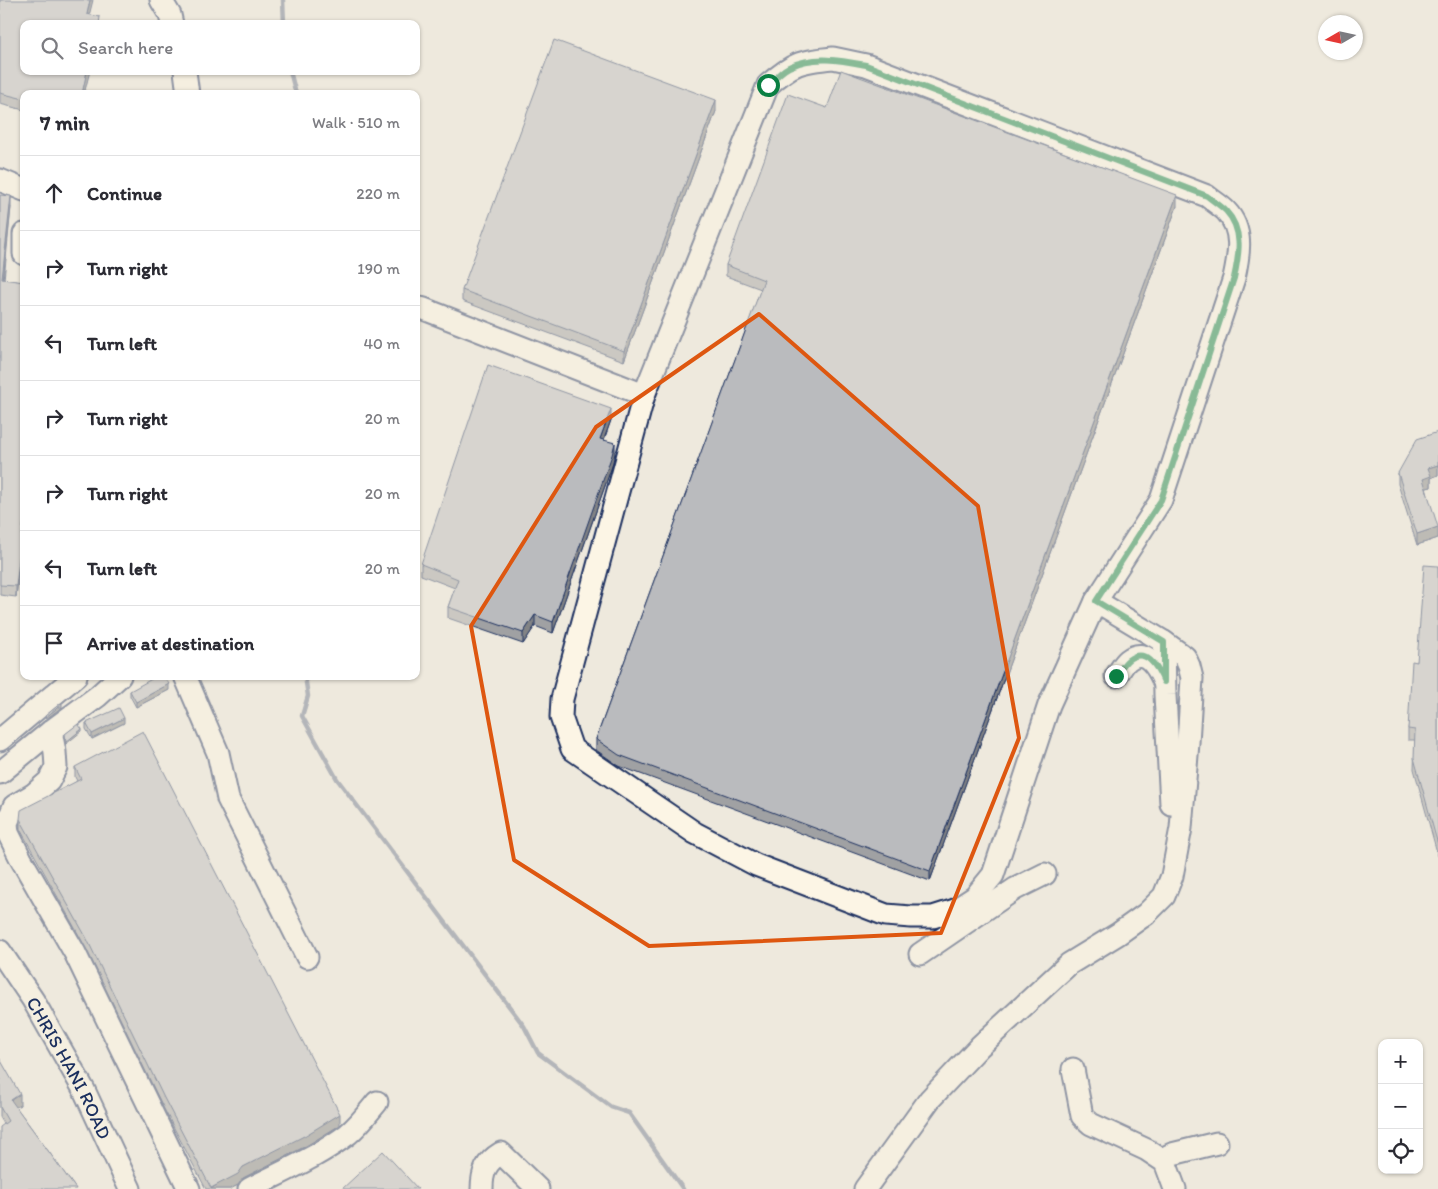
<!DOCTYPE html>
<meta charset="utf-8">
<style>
body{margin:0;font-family:Itim,sans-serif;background:#f7f7f7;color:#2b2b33}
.controls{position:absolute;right:15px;bottom:15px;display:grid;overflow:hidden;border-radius:10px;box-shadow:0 1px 4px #0004}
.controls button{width:45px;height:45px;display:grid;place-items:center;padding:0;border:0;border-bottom:1px solid #e1e1e2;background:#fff;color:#2b2b33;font:25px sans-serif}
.compass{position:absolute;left:1318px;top:15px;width:45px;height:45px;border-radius:50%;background:#fff;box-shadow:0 1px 4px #0004;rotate:261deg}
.stop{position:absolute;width:15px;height:15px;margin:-11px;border:4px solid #0b8043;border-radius:50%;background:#fff}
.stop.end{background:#0b8043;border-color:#fff;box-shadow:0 1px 5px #0008}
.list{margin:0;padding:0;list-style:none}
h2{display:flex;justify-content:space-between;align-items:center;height:65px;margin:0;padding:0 20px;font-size:21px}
h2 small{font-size:16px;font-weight:400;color:#7c7c81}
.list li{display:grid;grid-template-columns:32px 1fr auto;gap:15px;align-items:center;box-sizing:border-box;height:75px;padding:0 20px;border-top:1px solid #e1e1e2}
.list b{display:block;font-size:19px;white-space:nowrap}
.list em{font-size:16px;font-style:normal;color:#7c7c81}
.icon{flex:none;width:28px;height:28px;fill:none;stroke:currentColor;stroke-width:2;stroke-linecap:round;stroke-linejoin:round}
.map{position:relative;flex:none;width:1438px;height:1189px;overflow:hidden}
.search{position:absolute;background:#fff;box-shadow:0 1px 4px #0004;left:20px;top:20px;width:400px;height:55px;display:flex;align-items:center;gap:12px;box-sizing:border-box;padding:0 18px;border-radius:10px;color:#7c7c81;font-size:19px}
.panel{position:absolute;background:#fff;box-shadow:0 1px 4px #0004;left:20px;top:90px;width:400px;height:590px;border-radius:10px}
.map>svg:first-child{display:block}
</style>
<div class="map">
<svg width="1438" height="1189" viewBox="0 0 1438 1189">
<rect width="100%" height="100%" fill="#eee9dd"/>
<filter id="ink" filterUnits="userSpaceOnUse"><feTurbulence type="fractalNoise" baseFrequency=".02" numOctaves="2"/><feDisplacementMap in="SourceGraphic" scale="10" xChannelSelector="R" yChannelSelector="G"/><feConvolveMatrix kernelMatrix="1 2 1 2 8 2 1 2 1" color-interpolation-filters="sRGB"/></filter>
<g filter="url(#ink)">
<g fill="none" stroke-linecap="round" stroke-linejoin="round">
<path stroke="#6c778f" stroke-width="4.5" d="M 283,0 L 284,24
M 290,71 L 296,94
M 305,676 L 308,696 L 302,716 L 337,779 L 524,1026 L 538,1053 L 611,1107 L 629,1113 L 683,1189"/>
<defs>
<g id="minor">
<path d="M 161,0 L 170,15 L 172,24"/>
<path d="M 833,58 L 866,65 L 1207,196 C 1213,201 1220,205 1226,211 C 1244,230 1239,255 1234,278 L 1161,500 L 1096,601 L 1049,705 L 993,875 L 975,897 L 955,910 L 933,917 L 911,917 L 886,915 L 756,865 L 695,833 L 572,749 L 561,717 L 562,699 L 644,395 L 768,85 C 793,63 800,61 833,58 Z"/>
<path d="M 185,71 L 188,94"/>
<path d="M 0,180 L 24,190"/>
<path d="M 24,234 L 24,254"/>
<path d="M 416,307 L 424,309 L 644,395"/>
<path d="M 1164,642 L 1165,695 L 1171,804"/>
<path d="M 185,676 L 218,753 L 228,799 L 307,957"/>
<path d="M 1116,676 C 1120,671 1123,664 1128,660 C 1146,646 1158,668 1164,682"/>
<path d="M 51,731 L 55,752 L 56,767 L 49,781 L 34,794 L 14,806 L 7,823 L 8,833 L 21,859 L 75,953 L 189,1189"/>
<path d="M 0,740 L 76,676"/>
<path d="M 0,773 L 51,731 L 98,696 L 120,676"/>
<path id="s1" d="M 0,951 L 33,1000 L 84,1090 L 130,1189"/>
<path d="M 920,954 L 1015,889 L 1045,874"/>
<path d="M 1073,1069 L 1082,1116 L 1091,1124 L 1147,1150 L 1165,1162 L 1175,1189"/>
<path d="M 1165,1162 L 1168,1156 L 1172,1154 L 1217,1143"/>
<path d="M 249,1189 C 282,1172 318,1157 348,1134 C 359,1125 368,1113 377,1102"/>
<path d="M 482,1189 C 482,1172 486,1162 501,1153 L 538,1189"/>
<path d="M 865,1189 L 930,1099 L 980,1046 L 1069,964 L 1118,934 L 1146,914 L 1164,896 L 1172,876 L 1181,828 L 1188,743 L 1192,678 L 1189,666 L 1185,657 L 1164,642 L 1096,601"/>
</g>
</defs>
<use href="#minor" stroke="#1b2f5e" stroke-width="25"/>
<use href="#minor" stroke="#fcf5e5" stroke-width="21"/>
</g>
<path fill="#a0a1a3" stroke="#1b2f5e" d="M 0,0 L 89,15 L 100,24 L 84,94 L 24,94 L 24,110 L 0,104 Z
M 827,108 L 1177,206 L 930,881 L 619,766 L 596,750 L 596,739 L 761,289 L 726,276 L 726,265 Z
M 716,111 L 624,361 L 462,301 L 462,290 Z
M 0,195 L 11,207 L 4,280 L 24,282 L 24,529 L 16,597 L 0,595 Z
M 611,420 L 604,440 L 615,453 L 612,466 L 553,633 L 535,626 L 523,644 L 448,618 L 448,607 L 455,588 L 421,575 L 421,564 Z
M 1438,432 L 1438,475 L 1431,478 L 1431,487 L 1426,488 L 1438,538 L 1417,545 L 1398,484 L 1398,473 Z
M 1438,566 L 1438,856 L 1414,769 L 1415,740 L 1408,740 L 1408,729 L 1417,662 Z
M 169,690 L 136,707 L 130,696 L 130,691 Z
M 86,723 L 124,723 L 92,739 L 86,729 Z
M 75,767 L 340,1125 L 306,1146 L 243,1178 L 238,1185 L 230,1189 L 206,1189 L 164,1109 L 86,948 L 20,829 L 20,819 L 77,781 L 75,777 Z
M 0,1059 L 20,1105 L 16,1107 L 76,1189 L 4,1124 L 0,1117 Z"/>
<path fill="#828385" stroke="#1b2f5e" d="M 90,0 L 93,0 L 87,24 L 87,14 Z
M 87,71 L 90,71 L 84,94 L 82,94 Z
M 716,100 L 716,111 L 624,361 L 624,351 Z
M 1177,195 L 1177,206 L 930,881 L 930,871 Z
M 11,196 L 11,207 L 2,290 L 2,279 Z
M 611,409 L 611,420 L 600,450 L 600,439 Z
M 615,443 L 615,453 L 612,466 L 553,633 L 553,622 Z
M 1438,465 L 1438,475 L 1431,478 L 1431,487 L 1423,489 L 1423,479 L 1428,468 Z
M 24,518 L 24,529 L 16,597 L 16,586 Z
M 1438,527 L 1438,538 L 1417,545 L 1417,534 Z
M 535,615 L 535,626 L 523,644 L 523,633 Z
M 169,684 L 169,690 L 136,707 L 136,702 Z
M 62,704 L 62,707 L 46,719 L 46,717 Z
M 124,718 L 124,723 L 92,739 L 92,734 Z
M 82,729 L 82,731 L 66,744 L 66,742 Z
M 20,1094 L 20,1105 L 11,1110 L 11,1100 Z
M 340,1114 L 340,1125 L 306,1146 L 243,1178 L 238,1185 L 230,1189 L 211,1189 L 243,1167 Z"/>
<path fill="#babbbe" stroke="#1b2f5e" d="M 0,0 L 90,0 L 87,14 L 100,17 L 99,24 L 24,24 L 24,71 L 87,71 L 82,94 L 24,94 L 24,99 L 0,93 Z
M 554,40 L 716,100 L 624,351 L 462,290 Z
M 841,70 L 1177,195 L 930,871 L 619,755 L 596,739 L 764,280 L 726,265 L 788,94 L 827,108 Z
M 0,195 L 11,196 L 2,279 L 24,282 L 24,518 L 16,586 L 0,585 Z
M 488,365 L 611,409 L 600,439 L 615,443 L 612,455 L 553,622 L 535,615 L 523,633 L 448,607 L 458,579 L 421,564 Z
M 1438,432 L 1438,465 L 1428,468 L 1431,476 L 1423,479 L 1438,527 L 1417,534 L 1398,473 L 1417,439 Z
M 1424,565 L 1438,566 L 1438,845 L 1414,758 L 1415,730 L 1408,729 L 1412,661 L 1417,662 Z
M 157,676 L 164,676 L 169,684 L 136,702 L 130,691 Z
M 61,703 L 62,704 L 46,717 L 45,716 Z
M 119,708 L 124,718 L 92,734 L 86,723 Z
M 78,724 L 82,729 L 66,742 L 65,734 Z
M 143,731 L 340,1114 L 306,1135 L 243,1167 L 238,1174 L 211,1188 L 164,1098 L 86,937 L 20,819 L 21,810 L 81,779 L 75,767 Z
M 0,1059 L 20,1094 L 11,1100 L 76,1189 L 0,1189 L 0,1127 L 8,1121 L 0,1107 Z
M 383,1151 L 418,1189 L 342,1189 Z"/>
</g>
<g fill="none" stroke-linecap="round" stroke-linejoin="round" filter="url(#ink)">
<path stroke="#0b8043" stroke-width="6" d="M 768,85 C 774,79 781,71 789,67 C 814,55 840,60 866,65 L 1207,196 C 1213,201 1220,205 1226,211 C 1244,230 1239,255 1234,278 L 1161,500 L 1096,601 L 1164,642 L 1164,682 C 1158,668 1146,646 1128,660 C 1123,664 1120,671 1116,676"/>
</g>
<path d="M0 0H1438V1189H0ZM 759,314 L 978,506 L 1019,738 L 941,933 L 649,946 L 514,860 L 471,626 L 596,427 Z" fill="#eee9dd" fill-opacity=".55" fill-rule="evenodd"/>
<path fill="none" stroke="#de5710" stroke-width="4" stroke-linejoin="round" d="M 759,314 L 978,506 L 1019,738 L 941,933 L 649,946 L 514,860 L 471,626 L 596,427 Z"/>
<g text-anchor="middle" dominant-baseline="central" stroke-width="4" stroke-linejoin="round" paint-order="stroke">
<g font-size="19" fill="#1b2f5e" stroke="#fcf5e5">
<text stroke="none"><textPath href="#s1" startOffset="136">CHRIS HANI ROAD</textPath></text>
</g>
</g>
</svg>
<div class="controls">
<button>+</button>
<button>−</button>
<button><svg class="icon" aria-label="locate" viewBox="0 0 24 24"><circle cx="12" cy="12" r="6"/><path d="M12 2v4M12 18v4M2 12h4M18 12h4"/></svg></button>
</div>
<svg class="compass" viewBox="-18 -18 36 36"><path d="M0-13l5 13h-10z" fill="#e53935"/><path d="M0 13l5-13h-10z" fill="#7c7c81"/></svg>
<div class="stop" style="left:768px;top:85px"></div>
<div class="stop end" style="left:1116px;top:676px"></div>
<div class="search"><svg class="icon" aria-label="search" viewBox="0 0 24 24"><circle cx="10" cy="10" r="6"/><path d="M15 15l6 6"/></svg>Search here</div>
<section class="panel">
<h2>7 min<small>Walk · 510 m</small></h2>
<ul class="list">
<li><svg class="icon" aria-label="ahead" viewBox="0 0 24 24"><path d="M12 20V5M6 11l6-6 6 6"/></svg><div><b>Continue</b></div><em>220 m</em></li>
<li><svg class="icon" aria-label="right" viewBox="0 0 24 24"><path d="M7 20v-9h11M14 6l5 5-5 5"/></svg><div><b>Turn right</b></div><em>190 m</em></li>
<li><svg class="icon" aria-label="left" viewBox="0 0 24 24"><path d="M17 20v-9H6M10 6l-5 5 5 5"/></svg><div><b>Turn left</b></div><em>40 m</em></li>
<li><svg class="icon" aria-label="right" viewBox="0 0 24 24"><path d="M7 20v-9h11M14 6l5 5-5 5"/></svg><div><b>Turn right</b></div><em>20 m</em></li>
<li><svg class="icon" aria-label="right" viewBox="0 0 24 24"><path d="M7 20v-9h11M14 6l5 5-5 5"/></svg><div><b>Turn right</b></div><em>20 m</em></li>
<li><svg class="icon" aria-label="left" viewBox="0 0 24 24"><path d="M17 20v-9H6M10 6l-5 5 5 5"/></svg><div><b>Turn left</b></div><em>20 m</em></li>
<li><svg class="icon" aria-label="arrive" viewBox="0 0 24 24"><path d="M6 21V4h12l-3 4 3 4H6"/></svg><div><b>Arrive at destination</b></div></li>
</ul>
</section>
</div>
